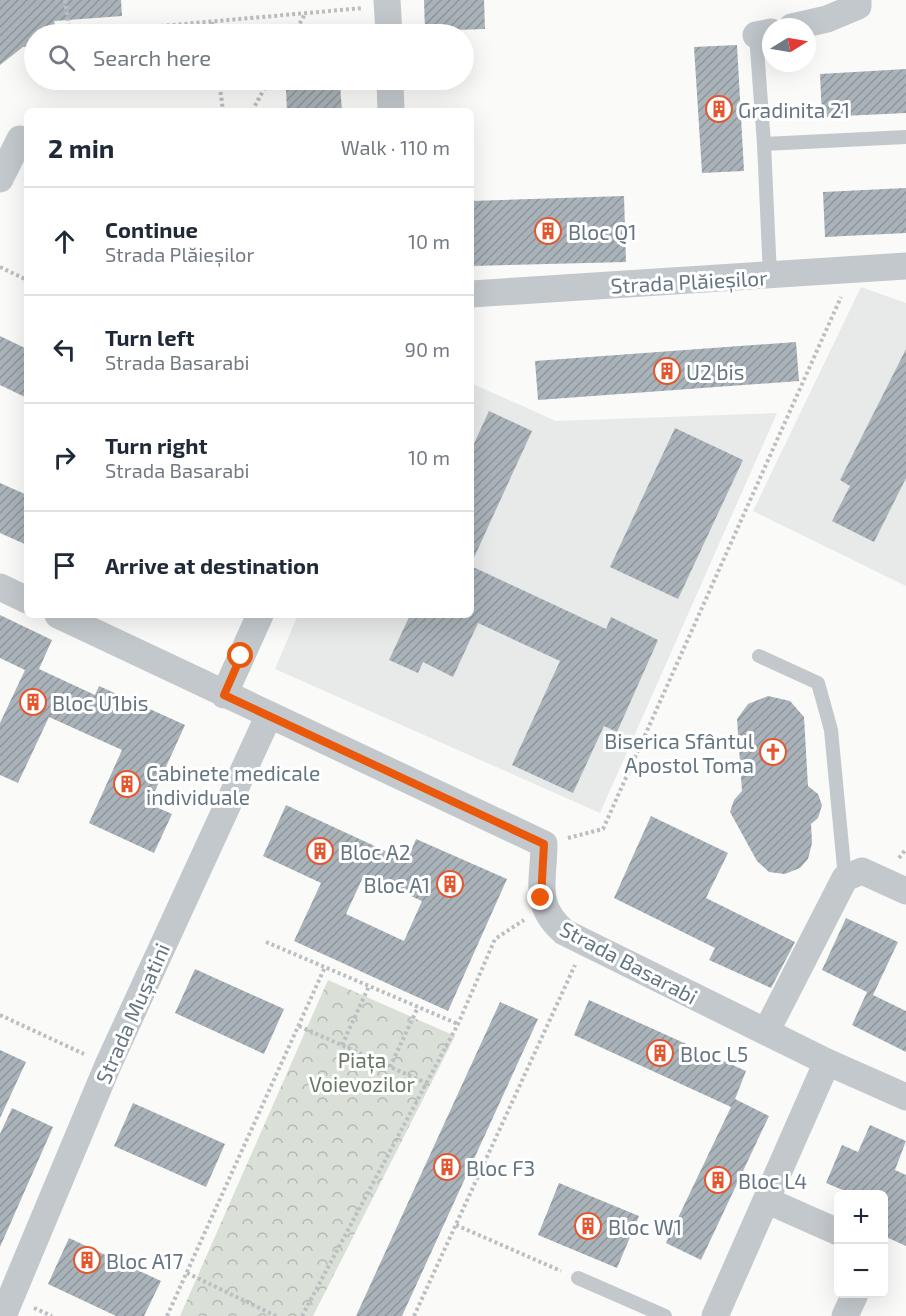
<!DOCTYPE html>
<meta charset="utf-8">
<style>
body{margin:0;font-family:"Exo 2",sans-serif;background:#f6f6f7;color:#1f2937}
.controls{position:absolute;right:18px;bottom:18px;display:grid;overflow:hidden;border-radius:9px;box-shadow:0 6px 24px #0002}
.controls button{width:54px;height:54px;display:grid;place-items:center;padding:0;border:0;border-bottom:2px solid #e0e1e3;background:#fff;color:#1f2937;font:30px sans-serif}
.compass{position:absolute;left:762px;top:18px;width:54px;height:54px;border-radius:50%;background:#fff;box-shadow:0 6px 24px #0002;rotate:79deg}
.stop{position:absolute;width:18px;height:18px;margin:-14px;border:4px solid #ea580c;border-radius:50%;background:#fff}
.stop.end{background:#ea580c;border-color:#fff;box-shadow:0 2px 6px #0008}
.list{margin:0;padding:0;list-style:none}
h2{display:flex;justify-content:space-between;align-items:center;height:78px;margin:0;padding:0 24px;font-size:26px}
h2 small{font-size:20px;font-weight:400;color:#747a83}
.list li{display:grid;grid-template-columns:39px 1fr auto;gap:18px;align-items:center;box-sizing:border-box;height:108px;padding:0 24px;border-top:2px solid #e0e1e3}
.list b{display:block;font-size:22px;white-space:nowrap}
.list p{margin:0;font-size:20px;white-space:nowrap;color:#747a83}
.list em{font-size:20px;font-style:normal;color:#747a83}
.icon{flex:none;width:33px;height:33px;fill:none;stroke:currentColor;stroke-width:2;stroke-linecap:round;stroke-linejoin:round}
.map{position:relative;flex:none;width:906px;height:1316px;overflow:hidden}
.search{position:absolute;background:#fff;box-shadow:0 6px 24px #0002;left:24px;top:24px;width:450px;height:66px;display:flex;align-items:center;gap:15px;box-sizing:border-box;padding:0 21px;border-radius:33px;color:#747a83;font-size:22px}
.panel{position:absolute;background:#fff;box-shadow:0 6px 24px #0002;left:24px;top:108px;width:450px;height:510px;border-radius:9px}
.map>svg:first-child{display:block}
</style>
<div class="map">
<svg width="906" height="1316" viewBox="0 0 906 1316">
<defs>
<pattern id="forest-crowns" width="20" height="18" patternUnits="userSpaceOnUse" patternTransform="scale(1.5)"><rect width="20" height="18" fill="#dadfd7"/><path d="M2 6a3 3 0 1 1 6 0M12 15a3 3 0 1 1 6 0" fill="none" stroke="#b4b9b4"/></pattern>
<pattern id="building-hatch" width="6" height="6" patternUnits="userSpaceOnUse" patternTransform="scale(1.5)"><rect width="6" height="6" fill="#aab3b9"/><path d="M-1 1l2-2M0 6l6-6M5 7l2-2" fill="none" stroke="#8e969c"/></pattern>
</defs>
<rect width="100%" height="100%" fill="#fafaf8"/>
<path fill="#e8e9e9" d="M 861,287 L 906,303 L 906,586 L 753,511 Z
M 471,383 L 556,421 L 777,413 L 600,813 L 275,669 L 298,615 L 471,615 Z"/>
<path fill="url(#forest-crowns)" d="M 328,980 L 455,1036 L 313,1316 L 180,1316 Z"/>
<path fill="url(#building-hatch)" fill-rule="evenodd" d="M 0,0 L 121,0 L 122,16 L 54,21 L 57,34 L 34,34 L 34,45 L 23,47 L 0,65 Z
M 424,0 L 484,0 L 485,29 L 425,31 Z
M 737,45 L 744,171 L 702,173 L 694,47 Z
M 906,69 L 906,113 L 822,117 L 820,74 Z
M 340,85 L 342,111 L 287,111 L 286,89 Z
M 906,188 L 906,233 L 825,237 L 823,192 Z
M 624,196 L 626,262 L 471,266 L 471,201 Z
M 0,336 L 27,349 L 27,398 L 0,385 Z
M 796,342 L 799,381 L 538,400 L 535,361 Z
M 906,349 L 906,478 L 874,542 L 832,521 L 850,486 L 840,480 Z
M 489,411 L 532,431 L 471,564 L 471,450 Z
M 675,428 L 743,460 L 678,599 L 610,567 Z
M 0,483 L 27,495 L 27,545 L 0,533 Z
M 471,566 L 606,629 L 611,617 L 658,640 L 617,732 L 604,726 L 573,793 L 512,765 L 560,661 L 478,623 L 453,677 L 423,662 L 418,673 L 389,660 L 410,615 L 471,615 Z
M 0,615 L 52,640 L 39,669 L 95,695 L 99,686 L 185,725 L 149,804 L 172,814 L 154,853 L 89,823 L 122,750 L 49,717 L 18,783 L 0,775 L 0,723 L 25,670 L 0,658 Z
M 768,696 L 790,701 L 804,717 L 808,786 L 818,794 L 822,805 L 818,818 L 811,824 L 812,843 L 808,859 L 800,868 L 785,874 L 769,872 L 757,861 L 730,812 L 734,800 L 742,791 L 737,719 L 748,704 Z
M 286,805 L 407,861 L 416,839 L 507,879 L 448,1011 L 294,941 L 321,883 L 263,856 ZM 364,875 L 422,901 L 404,941 L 346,914 Z
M 651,816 L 728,853 L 706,898 L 795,942 L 771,988 L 709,960 L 715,948 L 614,898 Z
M 846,918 L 898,942 L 873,995 L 906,1011 L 906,1052 L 852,1025 L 867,992 L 822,970 Z
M 195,969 L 284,1009 L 264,1054 L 175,1013 Z
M 589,1000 L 746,1071 L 735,1099 L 769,1116 L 701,1260 L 666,1243 L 731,1107 L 574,1035 Z
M 500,1002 L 538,1019 L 402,1316 L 356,1316 Z
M 0,1050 L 26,1062 L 0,1118 Z
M 133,1103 L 225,1144 L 206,1187 L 114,1146 Z
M 12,1108 L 53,1127 L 0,1247 L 0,1134 Z
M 870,1125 L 906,1141 L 895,1170 L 906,1175 L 906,1246 L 884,1236 L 884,1194 L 852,1194 L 826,1183 L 842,1145 L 858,1152 Z
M 559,1183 L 639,1216 L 617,1268 L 538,1235 Z
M 69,1238 L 161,1281 L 144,1316 L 116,1316 L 48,1284 Z"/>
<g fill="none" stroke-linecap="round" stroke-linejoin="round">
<path stroke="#bbbfc2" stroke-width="4" stroke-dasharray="3 3" stroke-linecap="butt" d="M 65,0 L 70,34
M 212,22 L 213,34
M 71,34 L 363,8
M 294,34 L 305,14
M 219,80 L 223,111
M 252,111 L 269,80
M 0,267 L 27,280
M 568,838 L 603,829 L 841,297
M 899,858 L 906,849
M 266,942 L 458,1024
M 0,1015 L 84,1054
M 299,1026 L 426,1083
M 342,1045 L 369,986
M 390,1067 L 418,1007
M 456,1225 L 561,1271
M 187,1273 L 276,1316
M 34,1308 L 52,1316
M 167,1316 L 325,967
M 302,1316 L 458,1024 L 495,939 L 524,920
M 414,1316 L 575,965"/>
<path stroke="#c3c8cc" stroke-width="14" d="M 756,35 L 764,144
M 770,276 L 764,144 L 906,137
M 759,656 L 818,683 L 831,730 L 845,878
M 578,1278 L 665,1316"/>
<path stroke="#c3c8cc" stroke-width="27" d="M 387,0 L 389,34
M 792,27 L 827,19 L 858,6 L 858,0
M 756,35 L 771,32
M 390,80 L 391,111
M 0,179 L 20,139 L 27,142
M 471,294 L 906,266
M 0,587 L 27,600
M 58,615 L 544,844 C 544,881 532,904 564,932 L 827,1062 L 906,1097
M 224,695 L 260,615
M 766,1032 L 845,878 L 862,871 L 906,891
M 768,1201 L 838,1232
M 3,1316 L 108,1065 L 269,715
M 715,1316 L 827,1062
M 845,1316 L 855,1294"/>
</g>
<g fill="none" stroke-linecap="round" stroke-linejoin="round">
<path stroke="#ea580c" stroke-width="8" d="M 241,656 L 224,695 L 544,844 L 541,898"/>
</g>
<defs>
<symbol id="building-ring" viewBox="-11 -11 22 22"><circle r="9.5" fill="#fff" stroke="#e4572e" stroke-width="1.5"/><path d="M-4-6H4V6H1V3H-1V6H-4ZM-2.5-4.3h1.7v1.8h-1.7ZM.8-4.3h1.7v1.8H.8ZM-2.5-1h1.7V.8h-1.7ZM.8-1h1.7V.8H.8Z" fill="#e4572e"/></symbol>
<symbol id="church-ring" viewBox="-11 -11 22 22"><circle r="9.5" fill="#fff" stroke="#e4572e" stroke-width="1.5"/><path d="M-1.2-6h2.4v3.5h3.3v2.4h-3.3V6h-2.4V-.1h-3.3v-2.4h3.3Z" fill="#e4572e"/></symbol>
</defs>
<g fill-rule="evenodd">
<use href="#building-ring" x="704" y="94" width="30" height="30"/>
<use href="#building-ring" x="533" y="216" width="30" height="30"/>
<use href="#building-ring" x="652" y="356" width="30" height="30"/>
<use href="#building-ring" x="18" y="687" width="30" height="30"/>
<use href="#church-ring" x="758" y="737" width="30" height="30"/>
<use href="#building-ring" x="112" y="769" width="30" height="30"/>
<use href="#building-ring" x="305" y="836" width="30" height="30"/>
<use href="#building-ring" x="435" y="869" width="30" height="30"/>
<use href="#building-ring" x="645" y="1038" width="30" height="30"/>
<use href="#building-ring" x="432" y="1152" width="30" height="30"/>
<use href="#building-ring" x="703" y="1165" width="30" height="30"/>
<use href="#building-ring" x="573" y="1211" width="30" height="30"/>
<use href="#building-ring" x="72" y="1245" width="30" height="30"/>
</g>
<g text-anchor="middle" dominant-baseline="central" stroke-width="6" stroke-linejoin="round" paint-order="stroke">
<g font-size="21" fill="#657683" stroke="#fff" text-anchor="start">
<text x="738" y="109">Gradinita 21</text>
<text x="568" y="231">Bloc Q1</text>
<text x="686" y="371">U2 bis</text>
<text x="52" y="702">Bloc U1bis</text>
<text x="754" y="740" text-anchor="end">Biserica Sfântul<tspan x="754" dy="24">Apostol Toma</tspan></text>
<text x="146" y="772">Cabinete medicale<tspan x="146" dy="24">individuale</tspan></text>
<text x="340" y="851">Bloc A2</text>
<text x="430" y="884" text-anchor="end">Bloc A1</text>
<text x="680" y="1053">Bloc L5</text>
<text x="466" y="1167">Bloc F3</text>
<text x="738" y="1180">Bloc L4</text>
<text x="608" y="1226">Bloc W1</text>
<text x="106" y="1260">Bloc A17</text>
</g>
<g font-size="21" fill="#657683" stroke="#fff">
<text transform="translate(689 281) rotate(-3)">Strada Plăieșilor</text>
<text transform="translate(629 962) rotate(28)">Strada Basarabi</text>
<text transform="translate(132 1013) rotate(-66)">Strada Mușatini</text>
</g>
<g font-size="21" fill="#687a64" stroke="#fff">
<text x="362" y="1059">Piața<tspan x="362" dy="24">Voievozilor</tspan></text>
</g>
</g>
</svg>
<div class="controls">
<button>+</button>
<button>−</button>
</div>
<svg class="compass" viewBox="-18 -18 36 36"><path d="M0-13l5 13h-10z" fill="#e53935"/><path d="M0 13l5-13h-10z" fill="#747a83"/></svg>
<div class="stop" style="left:241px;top:656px"></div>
<div class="stop end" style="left:541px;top:898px"></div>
<div class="search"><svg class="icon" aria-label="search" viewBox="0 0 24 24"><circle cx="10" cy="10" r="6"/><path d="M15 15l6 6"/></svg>Search here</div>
<section class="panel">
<h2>2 min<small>Walk · 110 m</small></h2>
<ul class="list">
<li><svg class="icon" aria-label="ahead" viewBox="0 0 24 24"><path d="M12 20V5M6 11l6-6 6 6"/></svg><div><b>Continue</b><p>Strada Plăieșilor</p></div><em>10 m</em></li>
<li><svg class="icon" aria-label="left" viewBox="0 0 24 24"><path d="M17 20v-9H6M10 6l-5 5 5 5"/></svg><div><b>Turn left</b><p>Strada Basarabi</p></div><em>90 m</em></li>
<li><svg class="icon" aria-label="right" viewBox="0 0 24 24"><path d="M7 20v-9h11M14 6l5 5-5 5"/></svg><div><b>Turn right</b><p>Strada Basarabi</p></div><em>10 m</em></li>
<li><svg class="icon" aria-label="arrive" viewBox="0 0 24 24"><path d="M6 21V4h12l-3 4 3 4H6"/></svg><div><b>Arrive at destination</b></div></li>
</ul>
</section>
</div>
